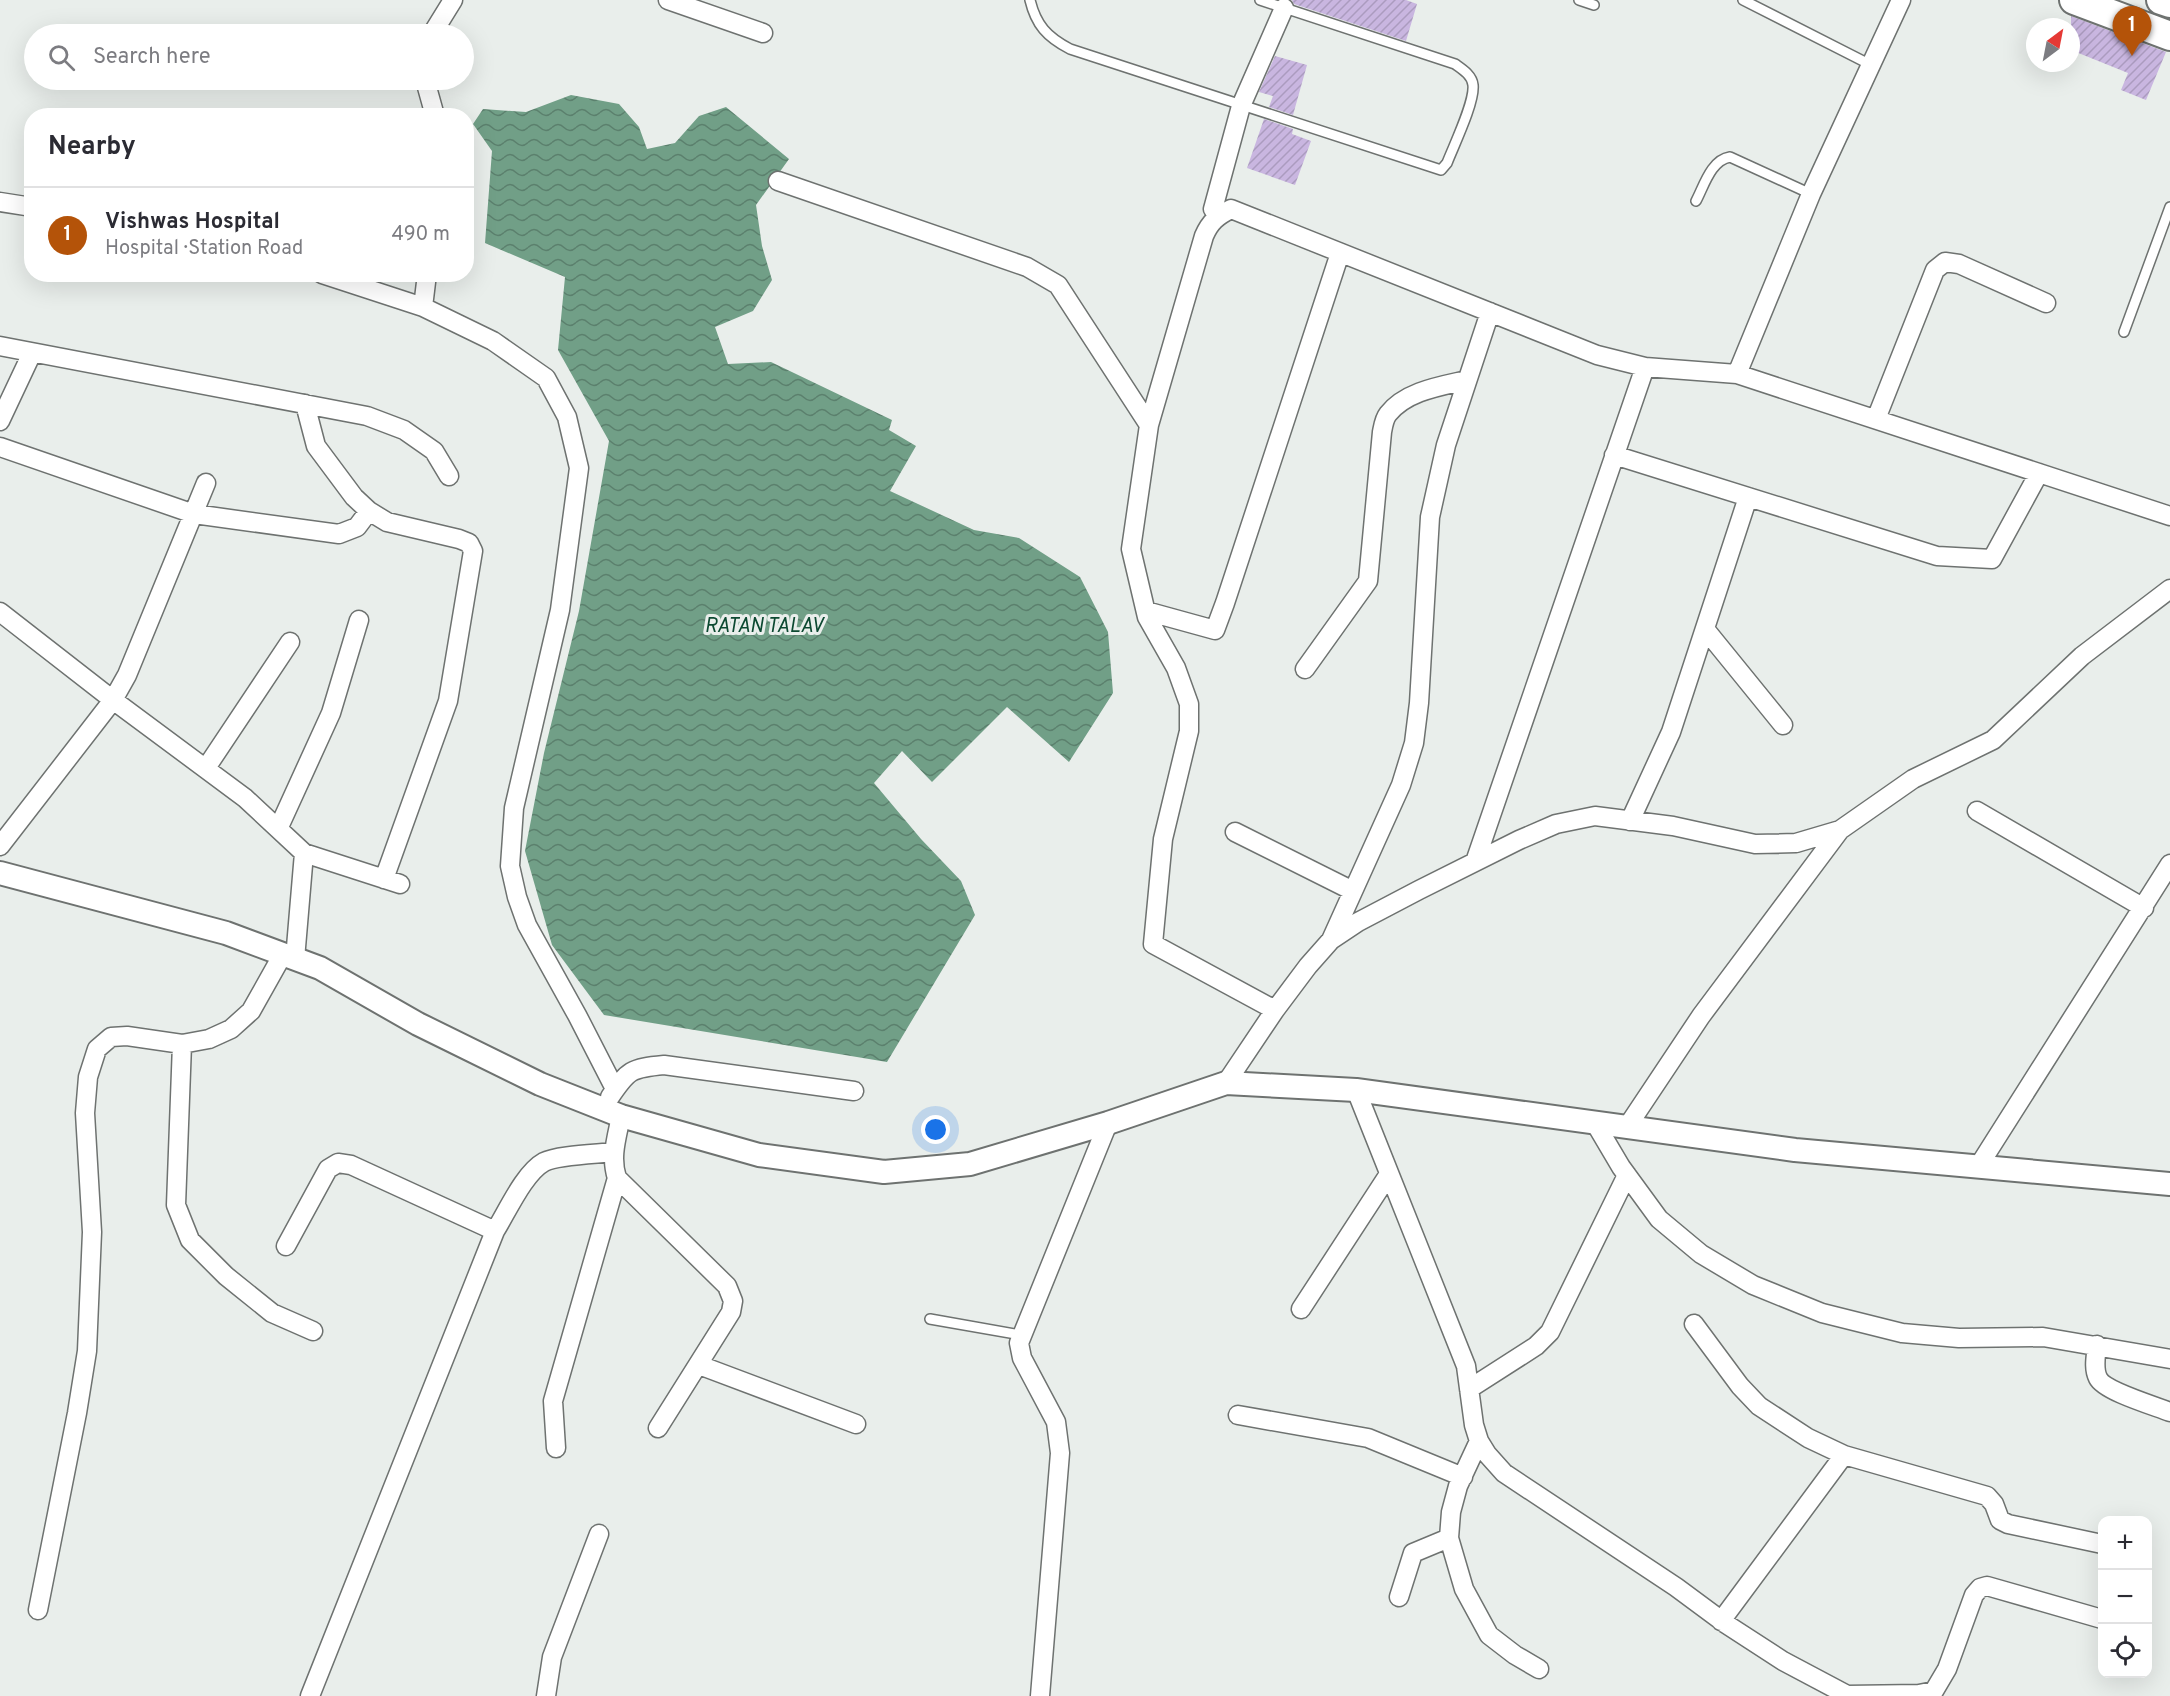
<!DOCTYPE html>
<meta charset="utf-8">
<style>
body{margin:0;font-family:Overpass,sans-serif;background:#f2f2f3;color:#2b2b33}
.controls{position:absolute;right:18px;bottom:18px;display:grid;overflow:hidden;border-radius:12px;box-shadow:0 6px 24px #0002}
.controls button{width:54px;height:54px;display:grid;place-items:center;padding:0;border:0;border-bottom:2px solid #e1e1e2;background:#fff;color:#2b2b33;font:30px sans-serif}
.compass{position:absolute;left:2026px;top:18px;width:54px;height:54px;border-radius:50%;background:#fff;box-shadow:0 6px 24px #0002;rotate:32deg}
.you{position:absolute;left:936px;top:1130px;width:21px;height:21px;margin:-15px;border:4px solid #fff;border-radius:50%;background:#1a73e8;box-shadow:0 0 0 9px #1a73e833}
.badge{display:grid;place-items:center;width:39px;height:39px;border-radius:50%;background:#b45309;color:#fff;font-size:20px;font-weight:700}
.pin{position:absolute;translate:-50% -50px;filter:drop-shadow(0 2px 3px #0008)}
.pin::after{content:'';position:absolute;top:32px;width:21px;height:18px;background:inherit;clip-path:polygon(0 0,100% 0,50% 100%)}
.list{margin:0;padding:0;list-style:none}
h2{display:flex;justify-content:space-between;align-items:center;height:78px;margin:0;padding:0 24px;font-size:26px}
h2 small{font-size:20px;font-weight:400;color:#7c7c81}
.list li{display:grid;grid-template-columns:39px 1fr auto;gap:18px;align-items:center;box-sizing:border-box;height:96px;padding:0 24px;border-top:2px solid #e1e1e2}
.list b{display:block;font-size:22px;white-space:nowrap}
.list p{margin:0;font-size:20px;white-space:nowrap;color:#7c7c81}
.list em{font-size:20px;font-style:normal;color:#7c7c81}
.icon{flex:none;width:33px;height:33px;fill:none;stroke:currentColor;stroke-width:2;stroke-linecap:round;stroke-linejoin:round}
.map{position:relative;flex:none;width:2170px;height:1696px;overflow:hidden}
.search{position:absolute;background:#fff;box-shadow:0 6px 24px #0002;left:24px;top:24px;width:450px;height:66px;display:flex;align-items:center;gap:15px;box-sizing:border-box;padding:0 21px;border-radius:33px;color:#7c7c81;font-size:22px}
.panel{position:absolute;background:#fff;box-shadow:0 6px 24px #0002;left:24px;top:108px;width:450px;height:174px;border-radius:24px}
.map>svg:first-child{display:block}
</style>
<div class="map">
<svg width="2170" height="1696" viewBox="0 0 2170 1696">
<defs>
<pattern id="water-waves" width="16" height="10" patternUnits="userSpaceOnUse" patternTransform="scale(1.5)"><rect width="16" height="10" fill="#719f87"/><path d="M0 5q4-4 8 0t8 0" fill="none" stroke="#5b806d"/></pattern>
<pattern id="building-hatch" width="6" height="6" patternUnits="userSpaceOnUse" patternTransform="scale(1.5)"><rect width="6" height="6" fill="#c9b6e0"/><path d="M-1 1l2-2M0 6l6-6M5 7l2-2" fill="none" stroke="#ab9bbf"/></pattern>
</defs>
<rect width="100%" height="100%" fill="#e9eeeb"/>
<path fill="url(#water-waves)" d="M 571,95 L 619,104 L 639,127 L 647,149 L 675,143 L 699,116 L 726,107 L 789,159 L 756,205 L 762,246 L 772,280 L 753,311 L 715,327 L 728,364 L 771,362 L 892,420 L 889,430 L 916,446 L 890,491 L 974,530 L 1019,538 L 1080,577 L 1108,632 L 1113,693 L 1069,762 L 1007,707 L 932,782 L 902,751 L 874,783 L 921,839 L 961,881 L 975,915 L 887,1062 L 604,1015 L 552,945 L 525,851 L 544,753 L 579,611 L 609,441 L 558,350 L 565,277 L 485,243 L 492,151 L 473,124 L 483,109 L 526,112 Z"/>
<path fill="url(#building-hatch)" d="M 1292,0 L 1406,0 L 1417,4 L 1406,41 L 1294,4 Z
M 2071,16 L 2166,52 L 2146,100 L 2121,90 L 2128,73 L 2071,50 Z
M 1275,56 L 1307,65 L 1293,115 L 1269,107 L 1273,96 L 1259,92 Z
M 1264,119 L 1293,129 L 1292,134 L 1311,141 L 1295,185 L 1247,168 Z"/>
<g fill="none" stroke-linecap="round" stroke-linejoin="round">
<defs>
<path id="service" d="M 1030,0 C 1036,25 1047,37 1070,49 L 1441,170 L 1447,163 C 1454,145 1475,102 1473,85 C 1472,75 1462,69 1455,64 L 1260,0
M 1579,0 L 1594,5
M 1743,0 L 1871,65
M 1696,201 C 1704,186 1711,160 1730,157 L 1811,194
M 2124,332 L 2170,207
M 930,1319 L 1021,1335"/>
<path id="minor" d="M 668,0 L 763,33
M 432,34 L 453,0
M 425,80 L 435,116
M 778,181 L 1027,267 L 1058,285 L 1149,425
M 0,202 L 32,207
M 1218,216 L 1213,209 L 1241,106 L 1284,8
M 322,274 L 423,307 L 493,341 L 546,378 L 567,417 L 579,468 L 560,610 L 514,808 L 510,866 L 517,897 L 527,925 L 577,1015 L 615,1089
M 423,307 L 427,274
M 0,346 L 367,416 L 404,430 L 434,451 L 449,476
M 1737,374 L 1811,194 L 1901,0
M 305,404 L 316,446 L 354,497 L 369,511 L 387,522 L 459,539 L 469,543 L 473,551 L 448,701 L 384,879
M 1876,419 L 1935,270 L 1945,262 L 1959,264 L 2046,303
M 0,421 L 32,353
M 0,447 L 194,514 L 339,534 L 357,527 L 369,511
M 1614,455 L 1937,556 L 1992,559 L 2039,473
M 1146,611 L 1215,630 L 1225,603 L 1340,253
M 0,612 L 113,700 L 245,798 L 304,853 L 400,884
M 1705,629 L 1783,725
M 1305,669 L 1368,581 L 1382,432 C 1383,427 1384,419 1388,414 C 1406,391 1441,386 1467,380
M 206,768 L 290,642
M 1977,811 L 2144,908
M 1630,821 L 1671,732 L 1748,497
M 279,827 L 331,713 L 359,620
M 1235,832 L 1353,891
M 0,846 L 113,700 L 127,675 L 206,483
M 1475,862 L 1645,367
M 1331,940 L 1401,785 L 1414,743 L 1419,703 L 1430,517 L 1446,445 L 1490,312
M 295,959 L 304,853
M 1275,1010 L 1153,944 L 1163,839 L 1189,731 L 1189,704 L 1176,668 L 1147,617 L 1131,549 L 1149,425 L 1204,236 C 1210,222 1217,216 1231,209 L 1597,355 L 1645,367 L 1737,374 L 2170,516
M 182,1044 L 176,1205 L 190,1240 L 226,1276 L 272,1313 L 313,1331
M 1226,1083 L 1275,1010 L 1308,966 L 1331,940 L 1358,922 L 1419,890 L 1519,840 L 1556,824 L 1595,816 L 1673,826 L 1755,844 L 1796,843 L 1840,830 L 1913,779 L 1993,740 L 2082,656 L 2170,589
M 1356,1090 L 1466,1366 L 1474,1425 L 1479,1441 L 1487,1454 L 1504,1473 L 1676,1587 L 1726,1624 L 1783,1661 L 1849,1696
M 610,1097 C 628,1070 631,1068 664,1065 L 854,1091
M 621,1116 C 617,1137 610,1157 617,1178 L 727,1286 L 733,1301 L 731,1312 L 658,1428
M 1595,1123 L 1621,1167 L 1659,1219 L 1701,1254 L 1753,1285 L 1822,1313 L 1902,1333 L 1959,1338 L 2043,1337 L 2170,1359
M 1627,1127 L 1701,1016 L 1840,830
M 1978,1167 L 2170,864
M 286,1246 L 328,1169 L 338,1163 L 351,1165 L 495,1231
M 1301,1309 L 1389,1174
M 1694,1324 L 1740,1386 L 1759,1406 L 1808,1438 L 1844,1455 L 1987,1496 L 1994,1504 L 2000,1520 L 2008,1524 L 2102,1544
M 2097,1345 C 2096,1356 2093,1368 2098,1378 C 2104,1391 2155,1406 2170,1412
M 699,1365 L 856,1424
M 1469,1389 L 1536,1346 L 1550,1332 L 1627,1175
M 1238,1415 L 1368,1438 L 1463,1477
M 1479,1441 L 1458,1486 L 1451,1512 L 1449,1538 L 1464,1589 L 1489,1635 L 1515,1655 L 1539,1669
M 556,1448 L 553,1401 L 617,1178
M 1399,1597 L 1413,1553 L 1449,1538
M 38,1610 L 77,1413 L 87,1351 L 92,1232 L 85,1113 L 88,1077 L 97,1049 L 111,1037 L 127,1036 L 182,1044 L 209,1039 L 231,1029 L 251,1011 L 283,954
M 1721,1621 L 1844,1455
M 1847,1695 L 1919,1694 L 1934,1691 L 1947,1669 L 1974,1595 L 1980,1588 L 1987,1586 L 2102,1619
M 310,1696 L 495,1231 C 507,1212 524,1173 544,1162 C 557,1155 597,1154 614,1152
M 546,1696 L 552,1657 L 599,1534
M 1040,1696 L 1060,1453 L 1056,1422 L 1022,1358 L 1019,1343 L 1108,1123"/>
<path id="tertiary" d="M 0,873 L 226,933 L 320,968 L 418,1024 L 540,1084 L 621,1116 L 759,1155 L 884,1172 L 970,1164 L 1108,1123 L 1226,1083 L 1356,1090 L 1795,1150 L 2170,1184"/>
<path id="primary" d="M 2074,0 L 2170,36
M 2161,0 L 2170,3"/>
</defs>
<use href="#service" stroke="#6e7270" stroke-width="12"/>
<use href="#minor" stroke="#6e7270" stroke-width="21"/>
<use href="#tertiary" stroke="#6e7270" stroke-width="26"/>
<use href="#primary" stroke="#6e7270" stroke-width="32"/>
<use href="#service" stroke="#fff" stroke-width="9"/>
<use href="#minor" stroke="#fff" stroke-width="18"/>
<use href="#tertiary" stroke="#fff" stroke-width="22"/>
<use href="#primary" stroke="#fff" stroke-width="28"/>
</g>
<g text-anchor="middle" dominant-baseline="central" stroke-width="6" stroke-linejoin="round" paint-order="stroke">
<g font-size="20" font-style="italic" fill="#0c4931" stroke="#e9eeeb">
<text x="764" y="627">RATAN TALAV</text>
</g>
</g>
</svg>
<div class="controls">
<button>+</button>
<button>−</button>
<button><svg class="icon" aria-label="locate" viewBox="0 0 24 24"><circle cx="12" cy="12" r="6"/><path d="M12 2v4M12 18v4M2 12h4M18 12h4"/></svg></button>
</div>
<svg class="compass" viewBox="-18 -18 36 36"><path d="M0-13l5 13h-10z" fill="#e53935"/><path d="M0 13l5-13h-10z" fill="#7c7c81"/></svg>
<div class="you"></div>
<div class="pin badge" style="left:2132px;top:56px">1</div>
<div class="search"><svg class="icon" aria-label="search" viewBox="0 0 24 24"><circle cx="10" cy="10" r="6"/><path d="M15 15l6 6"/></svg>Search here</div>
<section class="panel">
<h2>Nearby<small></small></h2>
<ul class="list">
<li><span class="badge">1</span><div><b>Vishwas Hospital</b><p>Hospital · Station Road</p></div><em>490 m</em></li>
</ul>
</section>
</div>
